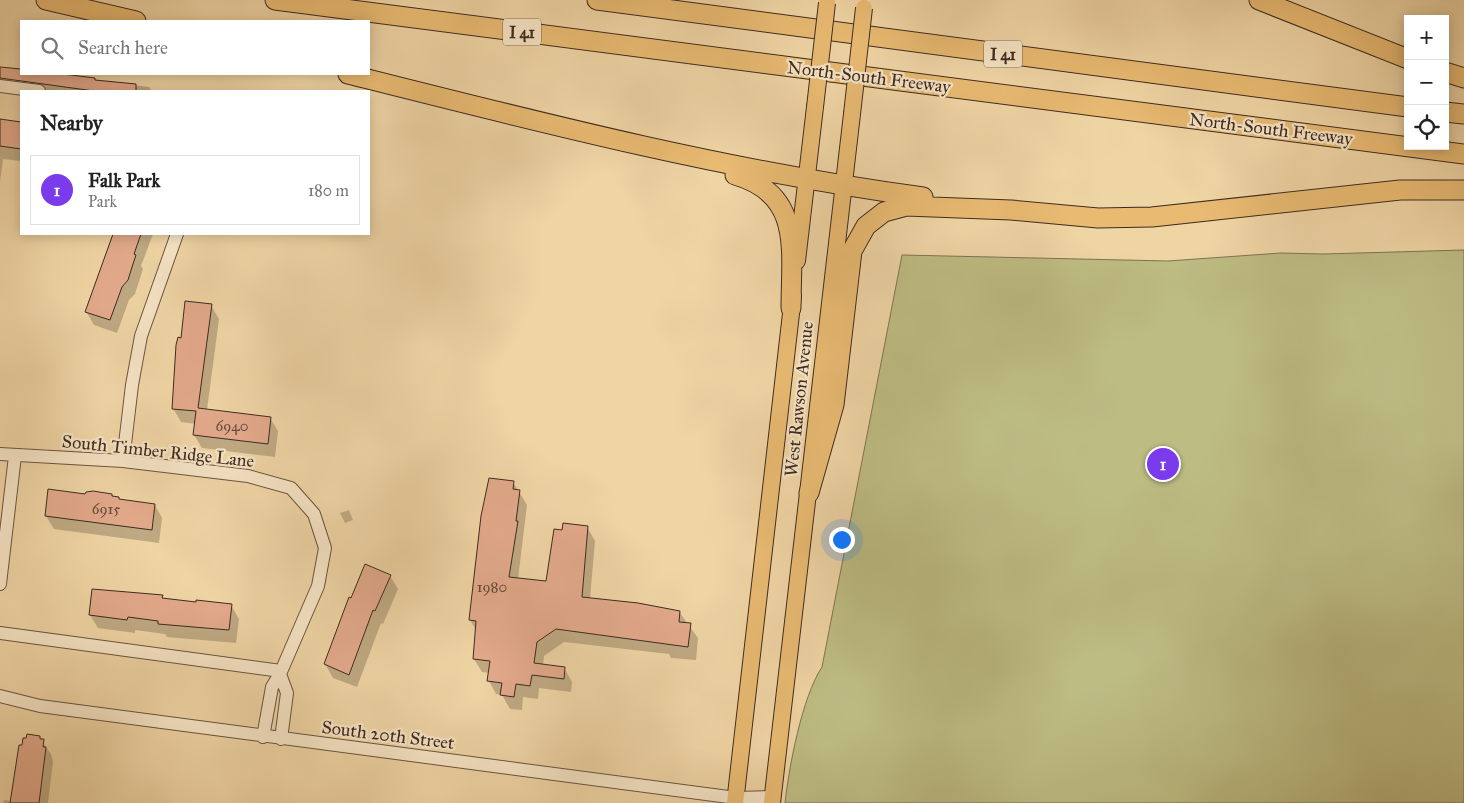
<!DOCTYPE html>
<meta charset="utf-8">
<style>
body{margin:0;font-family:"IM FELL Great Primer",serif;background:#f6f6f6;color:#222}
.controls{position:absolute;right:15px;top:15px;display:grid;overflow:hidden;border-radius:0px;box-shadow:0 2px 12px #0003}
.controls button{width:45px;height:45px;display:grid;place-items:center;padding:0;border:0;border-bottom:1px solid #e0e0e0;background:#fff;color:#222;font:25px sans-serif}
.you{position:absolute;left:841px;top:539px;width:18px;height:18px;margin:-12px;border:4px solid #fff;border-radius:50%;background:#1a73e8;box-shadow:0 0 0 8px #1a73e833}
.badge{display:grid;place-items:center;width:32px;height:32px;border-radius:50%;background:#7c3aed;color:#fff;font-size:16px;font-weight:700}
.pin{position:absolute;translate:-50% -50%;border:2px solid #fff;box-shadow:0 1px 5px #0006}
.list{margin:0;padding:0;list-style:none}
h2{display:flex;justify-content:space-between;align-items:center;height:65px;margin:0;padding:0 20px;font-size:21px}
h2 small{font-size:16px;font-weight:400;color:#767676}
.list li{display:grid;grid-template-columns:32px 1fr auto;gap:15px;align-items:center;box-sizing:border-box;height:70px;margin:0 10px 10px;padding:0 10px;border:1px solid #e0e0e0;border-radius:0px}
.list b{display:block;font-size:19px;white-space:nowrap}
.list p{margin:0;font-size:16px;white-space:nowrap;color:#767676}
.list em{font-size:16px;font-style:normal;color:#767676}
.icon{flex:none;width:28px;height:28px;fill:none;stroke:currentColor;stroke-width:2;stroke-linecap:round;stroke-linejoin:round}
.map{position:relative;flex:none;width:1464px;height:803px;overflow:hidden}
.search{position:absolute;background:#fff;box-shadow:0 2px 12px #0003;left:20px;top:20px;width:350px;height:55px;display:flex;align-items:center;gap:12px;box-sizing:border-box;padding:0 18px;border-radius:0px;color:#767676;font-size:19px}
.panel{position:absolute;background:#fff;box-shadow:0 2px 12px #0003;left:20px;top:90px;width:350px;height:145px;border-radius:0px}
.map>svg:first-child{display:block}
</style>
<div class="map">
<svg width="1464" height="803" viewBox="0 0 1464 803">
<rect width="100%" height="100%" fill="#efd4a4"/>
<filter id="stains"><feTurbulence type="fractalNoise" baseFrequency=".004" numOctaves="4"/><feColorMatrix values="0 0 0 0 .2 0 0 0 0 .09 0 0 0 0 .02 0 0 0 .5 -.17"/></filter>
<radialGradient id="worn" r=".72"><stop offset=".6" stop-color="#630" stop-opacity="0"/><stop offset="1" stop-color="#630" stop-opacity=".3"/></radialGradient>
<path fill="#bdbc83" stroke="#7e7452" d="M 1464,250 L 1464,803 L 785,803 C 789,767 802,697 822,667 L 902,255 L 1168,261 L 1281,253 L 1323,254 Z"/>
<path fill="#0003" d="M 0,68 L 21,71 L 21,74 L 45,74 L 149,87 L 152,91 L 56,91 L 5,84 L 0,86 Z
M 0,120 L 21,123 L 21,161 L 3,159 L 0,182 Z
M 114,234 L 153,234 L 141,266 L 143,269 L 135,294 L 129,300 L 117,333 L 94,325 L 86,311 Z
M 211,305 L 219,319 L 207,410 L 270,418 L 278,431 L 275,457 L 202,448 L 194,435 L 196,424 L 181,422 L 173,408 L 182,339 Z
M 513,482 L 527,505 L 518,579 L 547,583 L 563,531 L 587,527 L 595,541 L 590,599 L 680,613 L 698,638 L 696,660 L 671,658 L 669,654 L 564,642 L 544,656 L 543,665 L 564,668 L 572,682 L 571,692 L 539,688 L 538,699 L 523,697 L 522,710 L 510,709 L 502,695 L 496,694 L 489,681 L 490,673 L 482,672 L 474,659 L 476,630 L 470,620 L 482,516 Z
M 112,495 L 119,500 L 155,505 L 162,518 L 159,543 L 54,529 L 46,516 L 86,496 Z
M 349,510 L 353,520 L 345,523 L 340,513 Z
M 390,576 L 398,589 L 383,624 L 381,623 L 357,687 L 333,678 L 325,664 L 352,600 Z
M 162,597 L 164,600 L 231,605 L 239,619 L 236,643 L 167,637 L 165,634 L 135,630 L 135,633 L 98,628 L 90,615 Z
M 39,737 L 51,754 L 53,762 L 48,803 L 3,803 L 4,800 L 11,801 L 23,746 Z"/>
<path fill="#e2a98b" stroke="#3e2b20" d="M 0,67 L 21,69 L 21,74 L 63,74 L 95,78 L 95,80 L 136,84 L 136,91 L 94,91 L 0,78 Z
M 0,119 L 21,122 L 21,149 L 0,146 Z
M 113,234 L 141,234 L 134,254 L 136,255 L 133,264 L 128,280 L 122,287 L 110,320 L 85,312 Z
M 185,301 L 212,304 L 198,408 L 271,417 L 268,444 L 193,435 L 196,411 L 172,409 L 176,345 L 178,337 L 181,338 Z
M 489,478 L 514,481 L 513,489 L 520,490 L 516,521 L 518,521 L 509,577 L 546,581 L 554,529 L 562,530 L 563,523 L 588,526 L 582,597 L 638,603 L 680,611 L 679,622 L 691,623 L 688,647 L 556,629 L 537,642 L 534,663 L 565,667 L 564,679 L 532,675 L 530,686 L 516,684 L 514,697 L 500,695 L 502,683 L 487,681 L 490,661 L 473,659 L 476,621 L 469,620 L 481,516 Z
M 48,489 L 85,494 L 86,492 L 93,491 L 112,494 L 112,496 L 119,497 L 119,499 L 155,504 L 152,530 L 45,516 Z
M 365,564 L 391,575 L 375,611 L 373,610 L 349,675 L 324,664 L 349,597 L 351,598 Z
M 92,589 L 163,595 L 162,598 L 196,602 L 196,600 L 232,604 L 229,630 L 158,624 L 158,621 L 128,617 L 127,620 L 89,615 Z
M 27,734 L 40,736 L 40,739 L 44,739 L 43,747 L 46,747 L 39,803 L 10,803 L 19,745 L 22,745 L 23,738 L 26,738 Z"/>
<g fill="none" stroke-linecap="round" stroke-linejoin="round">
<defs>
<path id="minor" d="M 0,86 L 39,91
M 0,454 L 123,461 L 248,476 L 291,488 L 314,514 L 325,548 L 318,586 L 280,674 L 272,687 L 263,737
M 123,461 L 132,385 L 141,336 L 177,234
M 0,584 L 15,456
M 0,633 L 281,671
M 280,674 L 287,693 L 281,739
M 0,696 L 40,706 L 736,798 L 773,797"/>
<path id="major" d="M 797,261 L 815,107
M 735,803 L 793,296
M 772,803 L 852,114"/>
<path id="highway" d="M 46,0 L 136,21
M 275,0 L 1464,154
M 597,0 L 1408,107
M 1259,0 L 1408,59
M 1445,72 L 1464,78
M 348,74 C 538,122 729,171 923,197
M 1445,112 L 1464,114
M 735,175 C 803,194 791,251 791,308
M 809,493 L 834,405 L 852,251 L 866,226 L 884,212 L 906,206 L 1011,210 L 1098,218 L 1152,217 L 1400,190 L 1464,190"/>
</defs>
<use href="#minor" stroke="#6a5541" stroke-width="14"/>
<use href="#major" stroke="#3e2b20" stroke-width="18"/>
<use href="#highway" stroke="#3e2b20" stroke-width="21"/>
<use href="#minor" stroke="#f5e3c4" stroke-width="12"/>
<use href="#major" stroke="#e8ba72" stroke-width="16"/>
<use href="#highway" stroke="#e8ba72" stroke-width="19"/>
<defs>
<path id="major-bridge" d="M 815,107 L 827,3
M 852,114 L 864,8"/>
</defs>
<use href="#major-bridge" stroke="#3e2b20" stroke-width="18" stroke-linecap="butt"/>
<use href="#major-bridge" stroke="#e8ba72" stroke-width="16"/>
</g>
<g text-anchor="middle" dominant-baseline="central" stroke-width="4.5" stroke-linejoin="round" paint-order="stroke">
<g font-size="15" fill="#674a3b">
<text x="232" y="426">6940</text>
<text x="106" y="509">6915</text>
<text x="492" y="587">1980</text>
</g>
<g fill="#f5e3c4" stroke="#756251" stroke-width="1">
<rect x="503" y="18.5" width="38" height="27" rx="4"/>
<rect x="984" y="40.5" width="38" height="27" rx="4"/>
</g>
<g font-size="16" font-weight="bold" fill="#3e2b20">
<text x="522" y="32">I 41</text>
<text x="1003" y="54">I 41</text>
</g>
<g font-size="18" fill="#3e2b20" stroke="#f5e3c4">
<text transform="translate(869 77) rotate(7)">North-South Freeway</text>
<text transform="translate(1271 129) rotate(7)">North-South Freeway</text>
<text transform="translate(799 399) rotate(-84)">West Rawson Avenue</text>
<text transform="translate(158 451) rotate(6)">South Timber Ridge Lane</text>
<text transform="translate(388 735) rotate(7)">South 20th Street</text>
</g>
</g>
<rect width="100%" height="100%" filter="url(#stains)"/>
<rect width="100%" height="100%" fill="url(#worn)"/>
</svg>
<div class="controls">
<button>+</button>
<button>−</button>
<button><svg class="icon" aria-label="locate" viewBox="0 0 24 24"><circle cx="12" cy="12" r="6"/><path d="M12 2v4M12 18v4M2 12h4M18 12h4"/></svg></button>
</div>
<div class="you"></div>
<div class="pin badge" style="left:1163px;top:464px">1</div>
<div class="search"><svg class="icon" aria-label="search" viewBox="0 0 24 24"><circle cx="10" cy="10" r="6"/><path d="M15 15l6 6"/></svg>Search here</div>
<section class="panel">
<h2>Nearby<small></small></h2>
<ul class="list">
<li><span class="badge">1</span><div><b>Falk Park</b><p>Park</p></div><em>180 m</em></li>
</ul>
</section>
</div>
